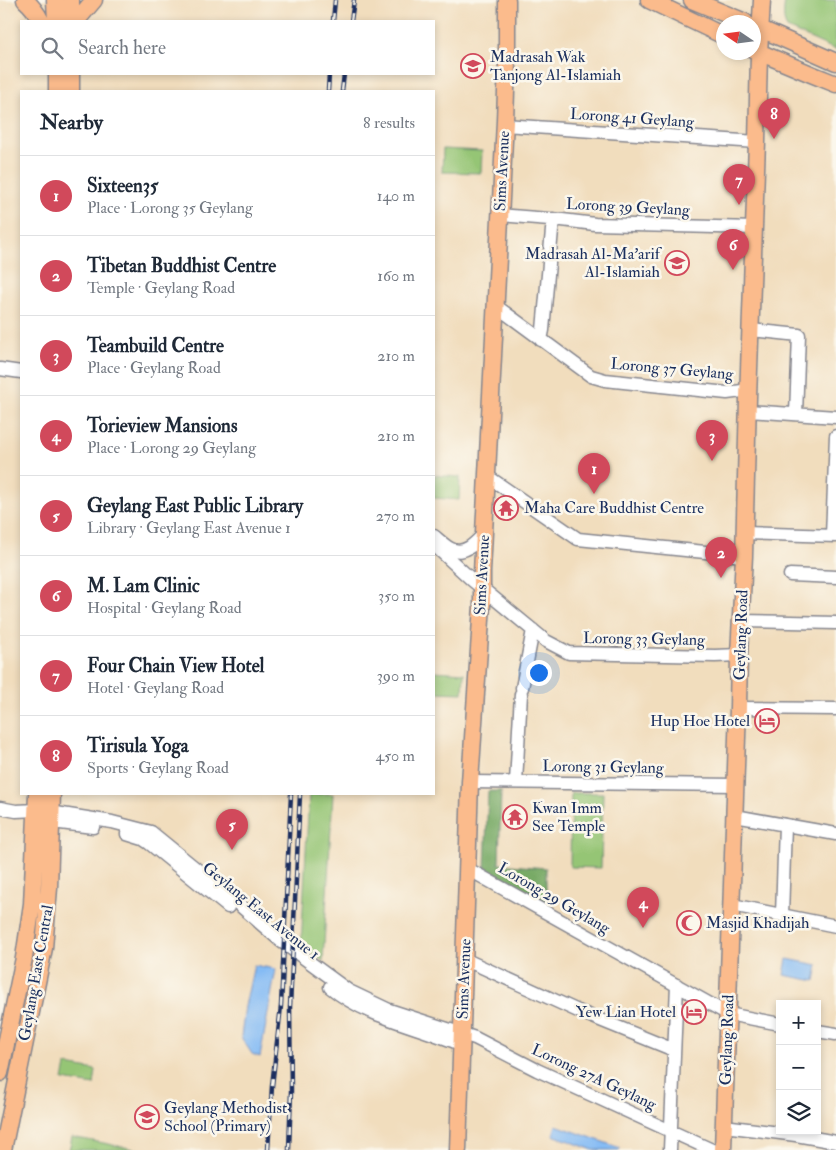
<!DOCTYPE html>
<meta charset="utf-8">
<style>
body{margin:0;font-family:"IM FELL Double Pica",serif;background:#f6f6f7;color:#1f2937}
.controls{position:absolute;right:15px;bottom:15px;display:grid;overflow:hidden;border-radius:0px;box-shadow:0 2px 8px #0003}
.controls button{width:45px;height:45px;display:grid;place-items:center;padding:0;border:0;border-bottom:1px solid #e0e1e3;background:#fff;color:#1f2937;font:25px sans-serif}
.compass{position:absolute;left:716px;top:15px;width:45px;height:45px;border-radius:50%;background:#fff;box-shadow:0 2px 8px #0003;rotate:283deg}
.you{position:absolute;left:538px;top:672px;width:18px;height:18px;margin:-12px;border:4px solid #fff;border-radius:50%;background:#1a73e8;box-shadow:0 0 0 8px #1a73e833}
.badge{display:grid;place-items:center;width:32px;height:32px;border-radius:50%;background:#d1495b;color:#fff;font-size:16px;font-weight:700}
.pin{position:absolute;translate:-50% -41px;filter:drop-shadow(0 1px 2px #0008)}
.pin::after{content:'';position:absolute;top:26px;width:18px;height:15px;background:inherit;clip-path:polygon(0 0,100% 0,50% 100%)}
.list{margin:0;padding:0;list-style:none}
h2{display:flex;justify-content:space-between;align-items:center;height:65px;margin:0;padding:0 20px;font-size:21px}
h2 small{font-size:16px;font-weight:400;color:#747a83}
.list li{display:grid;grid-template-columns:32px 1fr auto;gap:15px;align-items:center;box-sizing:border-box;height:80px;padding:0 20px;border-top:1px solid #e0e1e3}
.list b{display:block;font-size:19px;white-space:nowrap}
.list p{margin:0;font-size:16px;white-space:nowrap;color:#747a83}
.list em{font-size:16px;font-style:normal;color:#747a83}
.icon{flex:none;width:28px;height:28px;fill:none;stroke:currentColor;stroke-width:2;stroke-linecap:round;stroke-linejoin:round}
.map{position:relative;flex:none;width:836px;height:1150px;overflow:hidden}
.search{position:absolute;background:#fff;box-shadow:0 2px 8px #0003;left:20px;top:20px;width:415px;height:55px;display:flex;align-items:center;gap:12px;box-sizing:border-box;padding:0 18px;border-radius:0px;color:#747a83;font-size:19px}
.panel{position:absolute;background:#fff;box-shadow:0 2px 8px #0003;left:20px;top:90px;width:415px;height:705px;border-radius:0px}
.map>svg:first-child{display:block}
</style>
<div class="map">
<svg width="836" height="1150" viewBox="0 0 836 1150">
<rect width="100%" height="100%" fill="#fbf7ec"/>
<filter id="ink" filterUnits="userSpaceOnUse"><feTurbulence type="fractalNoise" baseFrequency=".02" numOctaves="2"/><feDisplacementMap in="SourceGraphic" scale="10" xChannelSelector="R" yChannelSelector="G"/><feConvolveMatrix kernelMatrix="1 2 1 2 8 2 1 2 1" color-interpolation-filters="sRGB"/></filter>
<filter id="wash" filterUnits="userSpaceOnUse"><feTurbulence type="fractalNoise" baseFrequency=".0096" numOctaves="4" result="noise"/><feDisplacementMap in="SourceGraphic" scale="20" xChannelSelector="R" yChannelSelector="G"/><feGaussianBlur stdDeviation="1.12" result="paint"/><feColorMatrix in="noise" values="0 0 0 0 0 0 0 0 0 0 0 0 0 0 0 0 0 1.4 0 .05"/><feComposite in="paint" operator="in"/></filter>
<g filter="url(#wash)">
<rect width="100%" height="100%" fill="#f1ddbd"/>
<path fill="#95c575" stroke="#587a6a" d="M 785,0 L 836,0 L 836,50 L 787,28 C 782,21 784,9 785,0 Z
M 443,149 L 482,151 L 481,173 L 442,172 Z
M 434,475 L 460,477 L 459,500 L 434,498 Z
M 434,671 L 464,673 L 463,693 L 434,692 Z
M 571,793 L 603,793 L 601,868 L 570,867 Z
M 309,794 L 333,794 L 323,961 L 301,946 Z
M 66,1065 L 96,1070 L 94,1085 L 63,1080 Z
M 72,1137 L 140,1150 L 69,1150 Z"/>
<path fill="#78aa66" stroke="#4a6c62" d="M 488,791 L 501,791 L 499,864 L 546,868 L 546,901 L 485,868 Z"/>
<path fill="#85bbf4" stroke="#5075a9" d="M 787,959 L 818,965 L 815,981 L 784,975 Z
M 254,965 L 276,969 L 260,1057 L 252,1054 L 241,1037 L 245,1006 Z
M 556,1125 L 620,1148 L 619,1150 L 593,1150 L 553,1135 Z"/>
</g>
<g filter="url(#ink)">
<g fill="none" stroke-linecap="round" stroke-linejoin="round">
<defs>
<path id="minor" d="M 504,125 L 757,142
M 500,215 L 562,220 L 595,224 L 755,228
M 496,306 L 591,376 L 605,380 L 727,393 L 742,391 L 748,387
M 751,330 L 799,335 L 796,414
M 541,340 L 543,330 L 553,219
M 0,369 L 21,372
M 748,411 L 836,417
M 487,476 L 578,539 L 744,556
M 744,533 L 836,536
M 434,536 C 439,540 448,549 454,550 C 466,554 476,542 484,534
M 832,536 L 836,436
M 434,545 L 472,580 L 546,641 L 569,653 L 715,656 L 739,655
M 790,575 L 836,577
M 741,621 L 836,623
M 522,688 L 533,630
M 738,708 L 836,709
M 470,782 L 735,785
M 516,782 L 521,694
M 0,808 L 16,811 L 37,810 L 112,822 L 151,832 L 221,889 L 282,942 L 349,991 L 389,1010 L 475,1038 L 537,1070 L 712,1150
M 735,816 L 836,834
M 44,821 L 93,827
M 127,834 L 143,839 L 149,843 L 228,907
M 468,869 L 728,1014 L 780,1024
M 732,905 L 836,926
M 782,915 L 785,825
M 464,959 L 578,1011 L 674,1050
M 330,987 C 369,1019 417,1025 462,1045
M 817,1031 L 836,1034
M 724,1126 L 796,1135 L 836,1142
M 670,1150 L 677,985"/>
<path id="major" d="M 25,0 C 32,6 37,13 41,21
M 55,0 L 56,21
M 649,0 L 724,36
M 692,0 L 745,22
M 71,21 L 71,0
M 77,21 L 78,19 L 94,0
M 754,26 L 836,62
M 754,50 L 811,74 L 836,84
M 57,91 L 57,74
M 71,91 L 71,74
M 0,1073 L 24,958 L 32,904 L 37,794
M 3,1150 L 44,948 L 49,888 L 52,794
M 458,1150 L 470,782 L 482,605 L 482,572 L 505,121 L 507,62 L 507,0
M 723,1150 L 738,708 L 739,655 L 744,556 L 748,398 L 757,142 L 759,53 L 762,0"/>
</defs>
<use href="#minor" stroke="#86868e" stroke-width="15"/>
<use href="#major" stroke="#86868e" stroke-width="19"/>
<use href="#minor" stroke="#fff" stroke-width="12"/>
<use href="#major" stroke="#fbbb8c" stroke-width="16"/>
<defs>
<path id="rail" d="M 333,21 L 335,0
M 351,21 L 354,0
M 328,91 L 329,74
M 342,91 L 344,74
M 268,1150 L 272,1086 L 281,1006 L 291,794
M 289,1150 L 291,1091 L 290,1007 L 300,794"/>
</defs>
<use href="#rail" stroke="#1b2f5e" stroke-width="4.5"/>
<use href="#rail" stroke="#fbf7ec" stroke-width="2.5" stroke-dasharray="8" stroke-linecap="butt"/>
</g>
</g>
<defs>
<symbol id="school-ring" viewBox="-11 -11 22 22"><circle r="9.5" fill="#fbf7ec" stroke="#d1495b" stroke-width="1.5"/><path d="M0-5L7-2L0 1L-7-2ZM-4 1L0 2.5L4 1V4Q0 6-4 4Z" fill="#d1495b"/></symbol>
<symbol id="temple-ring" viewBox="-11 -11 22 22"><circle r="9.5" fill="#fbf7ec" stroke="#d1495b" stroke-width="1.5"/><path d="M0-6L5-2H3V0L6.5 2.5H4V6H1.5V3h-3V6H-4V2.5H-6.5L-3 0V-2H-5Z" fill="#d1495b"/></symbol>
<symbol id="hotel-ring" viewBox="-11 -11 22 22"><circle r="9.5" fill="#fbf7ec" stroke="#d1495b" stroke-width="1.5"/><path d="M-6-4.5h1.5V1H6V5H4.5V3h-9V5H-6ZM-4 0a1.8 1.8 0 1 1 3.6 0ZM.5 0V-2.5h3Q6-2.5 6 0Z" fill="#d1495b"/></symbol>
<symbol id="mosque-ring" viewBox="-11 -11 22 22"><circle r="9.5" fill="#fbf7ec" stroke="#d1495b" stroke-width="1.5"/><path d="M3.5-4.9A6 6 0 1 0 3.5 4.9A5 5 0 1 1 3.5-4.9Z" fill="#d1495b"/></symbol>
</defs>
<g fill-rule="evenodd">
<use href="#school-ring" x="459" y="52" width="28" height="28"/>
<use href="#school-ring" x="663" y="249" width="28" height="28"/>
<use href="#temple-ring" x="492" y="494" width="28" height="28"/>
<use href="#hotel-ring" x="753" y="707" width="28" height="28"/>
<use href="#temple-ring" x="501" y="803" width="28" height="28"/>
<use href="#mosque-ring" x="675" y="909" width="28" height="28"/>
<use href="#hotel-ring" x="680" y="998" width="28" height="28"/>
<use href="#school-ring" x="133" y="1103" width="28" height="28"/>
</g>
<g text-anchor="middle" dominant-baseline="central" stroke-width="5" stroke-linejoin="round" paint-order="stroke">
<g font-size="16" fill="#1b2f5e" stroke="#fbf7ec" text-anchor="start">
<text x="490" y="57">Madrasah Wak<tspan x="490" dy="18">Tanjong Al-Islamiah</tspan></text>
<text x="660" y="254" text-anchor="end">Madrasah Al-Ma'arif<tspan x="660" dy="18">Al-Islamiah</tspan></text>
<text x="524" y="508">Maha Care Buddhist Centre</text>
<text x="750" y="721" text-anchor="end">Hup Hoe Hotel</text>
<text x="532" y="808">Kwan Imm<tspan x="532" dy="18">See Temple</tspan></text>
<text x="706" y="923">Masjid Khadijah</text>
<text x="676" y="1012" text-anchor="end">Yew Lian Hotel</text>
<text x="164" y="1108">Geylang Methodist<tspan x="164" dy="18">School (Primary)</tspan></text>
</g>
<g font-size="16" fill="#1b2f5e" stroke="#fbf7ec">
<text transform="translate(632 118) rotate(4)">Lorong 41 Geylang</text>
<text transform="translate(502 171) rotate(-87)">Sims Avenue</text>
<text transform="translate(628 207) rotate(3)">Lorong 39 Geylang</text>
<text transform="translate(672 369) rotate(5)">Lorong 37 Geylang</text>
<text transform="translate(482 575) rotate(-87)">Sims Avenue</text>
<text transform="translate(741 635) rotate(-88)">Geylang Road</text>
<text transform="translate(644 639) rotate(1)">Lorong 33 Geylang</text>
<text transform="translate(603 767) rotate(1)">Lorong 31 Geylang</text>
<text transform="translate(554 898) rotate(30)">Lorong 29 Geylang</text>
<text transform="translate(261 911) rotate(39)">Geylang East Avenue 1</text>
<text transform="translate(36 973) rotate(-80)">Geylang East Central</text>
<text transform="translate(464 979) rotate(-88)">Sims Avenue</text>
<text transform="translate(727 1040) rotate(-88)">Geylang Road</text>
<text transform="translate(594 1077) rotate(25)">Lorong 27A Geylang</text>
</g>
</g>
</svg>
<div class="controls">
<button>+</button>
<button>−</button>
<button><svg class="icon" aria-label="layers" viewBox="0 0 24 24"><path d="M12 4l9 5-9 5-9-5zM3 14l9 5 9-5"/></svg></button>
</div>
<svg class="compass" viewBox="-18 -18 36 36"><path d="M0-13l5 13h-10z" fill="#e53935"/><path d="M0 13l5-13h-10z" fill="#747a83"/></svg>
<div class="you"></div>
<div class="pin badge" style="left:594px;top:494px">1</div>
<div class="pin badge" style="left:721px;top:578px">2</div>
<div class="pin badge" style="left:712px;top:461px">3</div>
<div class="pin badge" style="left:643px;top:928px">4</div>
<div class="pin badge" style="left:232px;top:850px">5</div>
<div class="pin badge" style="left:733px;top:270px">6</div>
<div class="pin badge" style="left:739px;top:205px">7</div>
<div class="pin badge" style="left:774px;top:139px">8</div>
<div class="search"><svg class="icon" aria-label="search" viewBox="0 0 24 24"><circle cx="10" cy="10" r="6"/><path d="M15 15l6 6"/></svg>Search here</div>
<section class="panel">
<h2>Nearby<small>8 results</small></h2>
<ul class="list">
<li><span class="badge">1</span><div><b>Sixteen35</b><p>Place · Lorong 35 Geylang</p></div><em>140 m</em></li>
<li><span class="badge">2</span><div><b>Tibetan Buddhist Centre</b><p>Temple · Geylang Road</p></div><em>160 m</em></li>
<li><span class="badge">3</span><div><b>Teambuild Centre</b><p>Place · Geylang Road</p></div><em>210 m</em></li>
<li><span class="badge">4</span><div><b>Torieview Mansions</b><p>Place · Lorong 29 Geylang</p></div><em>210 m</em></li>
<li><span class="badge">5</span><div><b>Geylang East Public Library</b><p>Library · Geylang East Avenue 1</p></div><em>270 m</em></li>
<li><span class="badge">6</span><div><b>M. Lam Clinic</b><p>Hospital · Geylang Road</p></div><em>350 m</em></li>
<li><span class="badge">7</span><div><b>Four Chain View Hotel</b><p>Hotel · Geylang Road</p></div><em>390 m</em></li>
<li><span class="badge">8</span><div><b>Tirisula Yoga</b><p>Sports · Geylang Road</p></div><em>450 m</em></li>
</ul>
</section>
</div>
